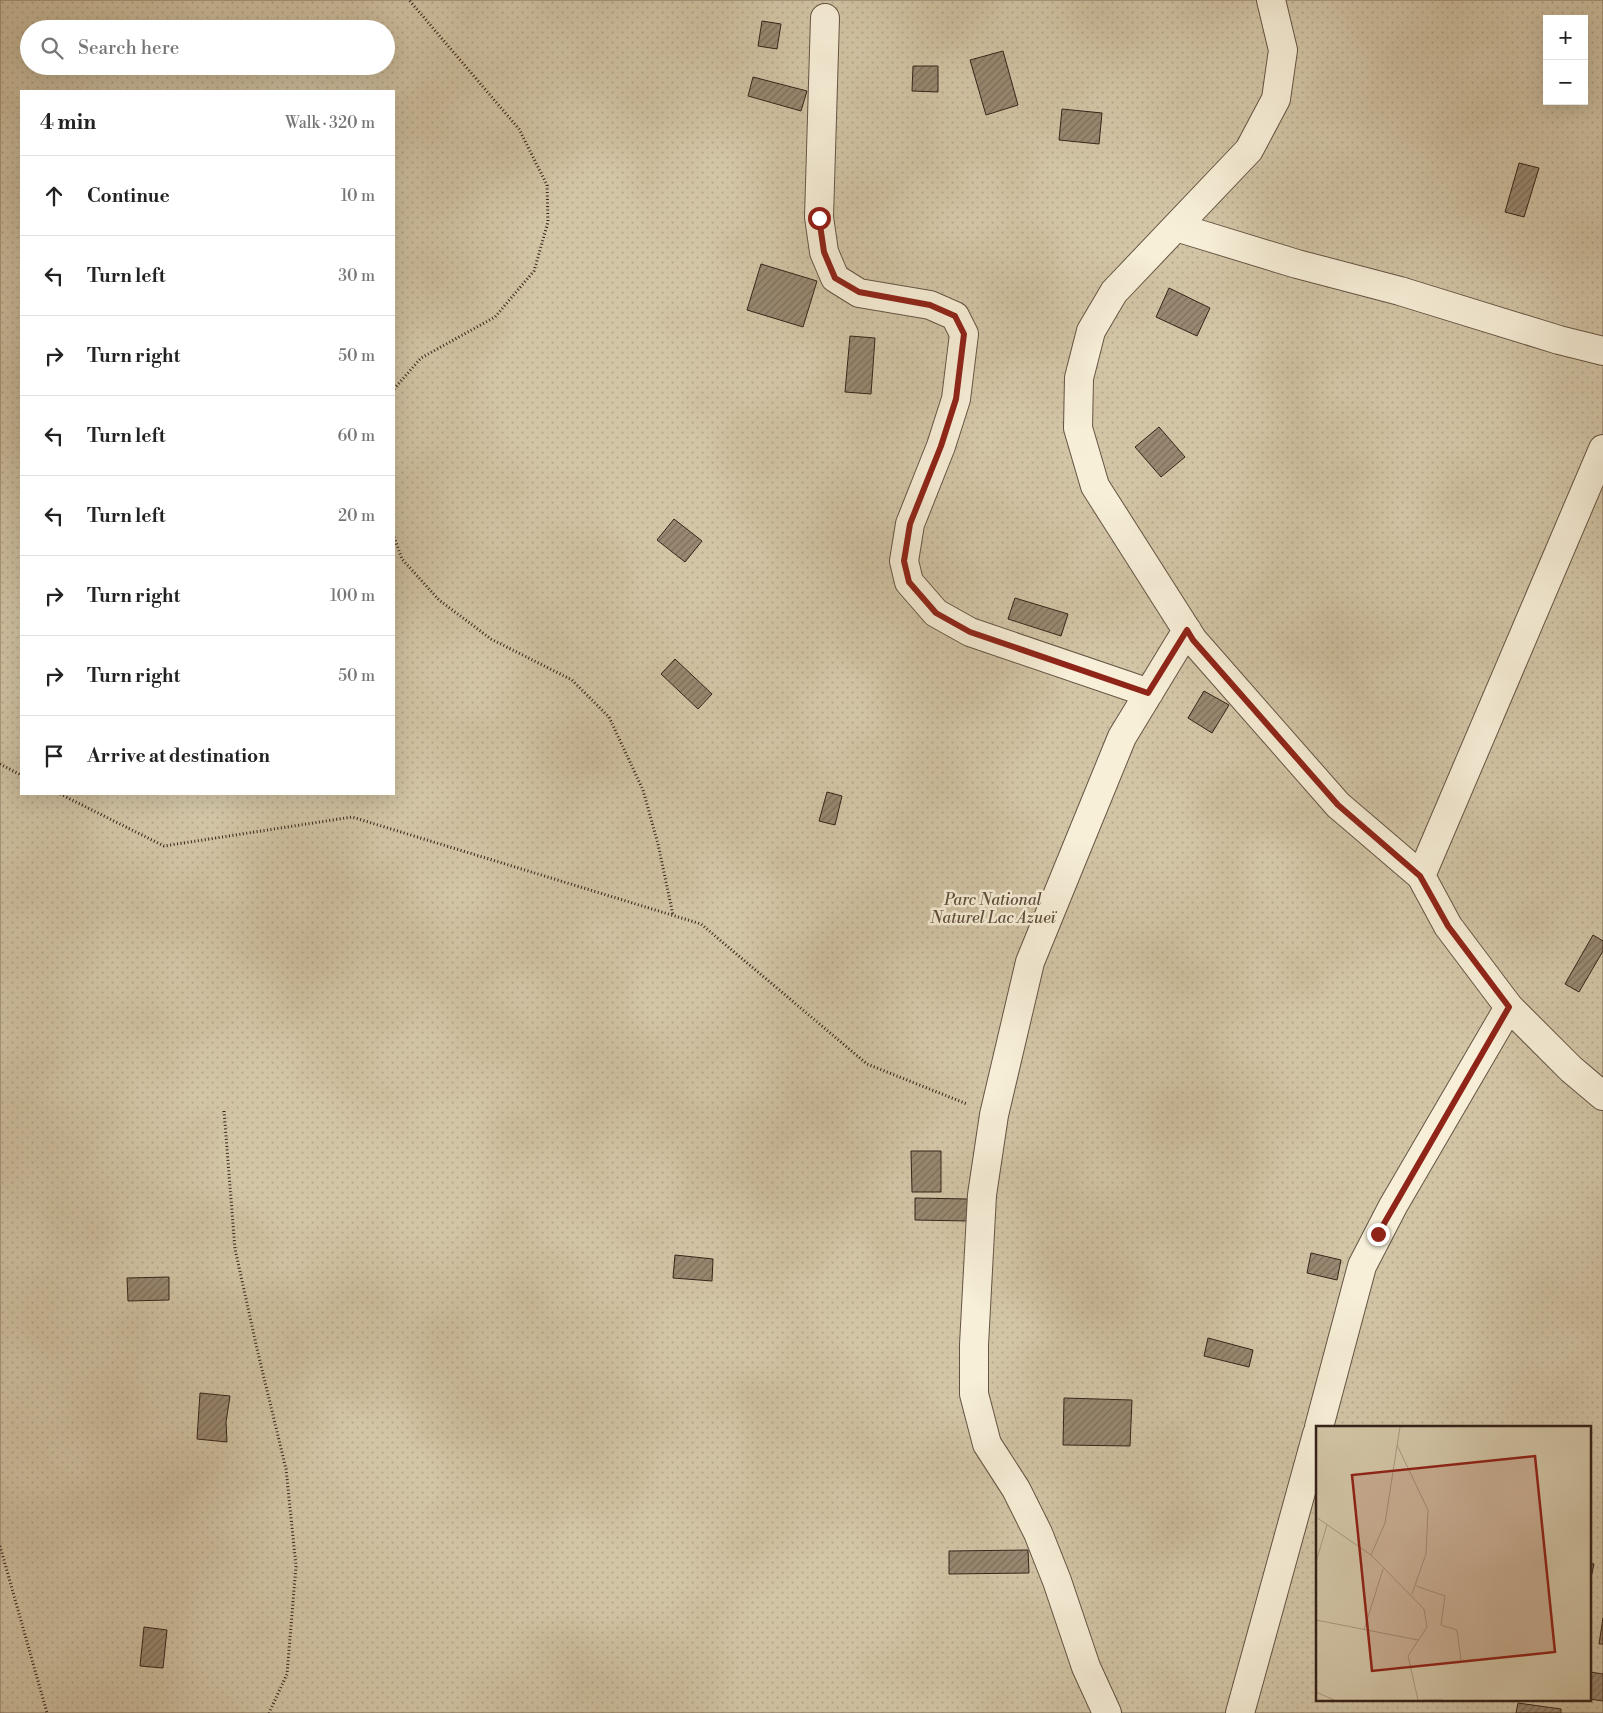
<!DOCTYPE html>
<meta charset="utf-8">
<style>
body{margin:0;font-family:"Libre Bodoni",serif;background:#f6f6f6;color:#222}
.controls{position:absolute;right:15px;top:15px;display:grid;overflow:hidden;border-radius:0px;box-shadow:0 5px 20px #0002}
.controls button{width:45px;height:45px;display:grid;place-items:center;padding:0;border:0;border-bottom:1px solid #e0e0e0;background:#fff;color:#222;font:25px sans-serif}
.stop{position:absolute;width:15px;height:15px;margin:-11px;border:4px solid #8f2418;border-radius:50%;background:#fff}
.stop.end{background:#8f2418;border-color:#fff;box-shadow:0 1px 5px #0008}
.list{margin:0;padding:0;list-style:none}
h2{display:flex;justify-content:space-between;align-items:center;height:65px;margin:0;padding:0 20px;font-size:21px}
h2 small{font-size:16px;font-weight:400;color:#767676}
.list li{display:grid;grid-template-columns:32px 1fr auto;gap:15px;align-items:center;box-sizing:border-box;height:80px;padding:0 20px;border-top:1px solid #e0e0e0}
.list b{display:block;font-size:19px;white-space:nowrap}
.list em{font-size:16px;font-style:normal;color:#767676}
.icon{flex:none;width:28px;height:28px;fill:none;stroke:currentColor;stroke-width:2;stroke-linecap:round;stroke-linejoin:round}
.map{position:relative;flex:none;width:1603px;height:1713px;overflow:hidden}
.search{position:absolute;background:#fff;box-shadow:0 5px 20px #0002;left:20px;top:20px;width:375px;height:55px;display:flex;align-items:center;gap:12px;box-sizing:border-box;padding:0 18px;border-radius:28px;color:#767676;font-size:19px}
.panel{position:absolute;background:#fff;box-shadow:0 5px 20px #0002;left:20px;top:90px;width:375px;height:705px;border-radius:0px}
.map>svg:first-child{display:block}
</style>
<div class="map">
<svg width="1603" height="1713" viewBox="0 0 1603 1713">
<defs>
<pattern id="park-dots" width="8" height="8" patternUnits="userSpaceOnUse" patternTransform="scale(1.25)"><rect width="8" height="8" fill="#d2c5a6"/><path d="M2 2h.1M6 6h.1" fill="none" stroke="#b5a98e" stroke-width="1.8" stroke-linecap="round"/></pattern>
<pattern id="building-hatch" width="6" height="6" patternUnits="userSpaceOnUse" patternTransform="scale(1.25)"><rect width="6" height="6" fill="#988871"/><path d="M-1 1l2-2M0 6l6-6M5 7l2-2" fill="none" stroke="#7d6f5c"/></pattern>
</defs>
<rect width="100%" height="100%" fill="#f2e6c3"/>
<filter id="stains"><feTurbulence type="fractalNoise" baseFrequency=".004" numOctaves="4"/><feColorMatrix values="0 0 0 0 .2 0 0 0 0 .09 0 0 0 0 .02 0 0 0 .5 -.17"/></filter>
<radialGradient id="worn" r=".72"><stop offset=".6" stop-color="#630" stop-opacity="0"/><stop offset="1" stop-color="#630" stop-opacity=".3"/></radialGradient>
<path fill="url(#park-dots)" stroke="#847460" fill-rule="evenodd" d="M 0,0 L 1603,0 L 1603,1713 L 0,1713 ZM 1547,19 L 1584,19 L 1584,101 L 1547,101 ZM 29,29 L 386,29 L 386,66 L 29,66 ZM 21,91 L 394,91 L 394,794 L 21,794 ZM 1317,1427 L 1589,1427 L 1589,1699 L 1317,1699 Z"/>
<path fill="url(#building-hatch)" stroke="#362319" d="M 762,21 L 781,24 L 777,49 L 758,46 Z
M 1003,51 L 1018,105 L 986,115 L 970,60 Z
M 913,66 L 938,66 L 938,92 L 912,91 Z
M 753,77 L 807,91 L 801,111 L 748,96 Z
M 1062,109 L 1102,113 L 1099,144 L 1059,140 Z
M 1519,163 L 1539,168 L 1524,217 L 1505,212 Z
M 761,264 L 817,281 L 803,327 L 747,310 Z
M 1169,288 L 1210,308 L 1197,336 L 1156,317 Z
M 850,336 L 875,338 L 871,394 L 845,392 Z
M 1159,427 L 1185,457 L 1161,477 L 1135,447 Z
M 674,519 L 702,541 L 685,562 L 657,540 Z
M 1015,598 L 1068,614 L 1061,636 L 1008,619 Z
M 675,659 L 712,694 L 698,709 L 661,674 Z
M 1204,691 L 1229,705 L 1212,733 L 1188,718 Z
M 827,792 L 842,796 L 835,825 L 819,821 Z
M 1593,935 L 1603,941 L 1603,951 L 1579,992 L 1565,984 Z
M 911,1151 L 941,1151 L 941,1192 L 912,1192 Z
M 915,1198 L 968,1199 L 968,1221 L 915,1220 Z
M 1311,1253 L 1341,1260 L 1337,1280 L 1307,1273 Z
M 675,1255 L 713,1259 L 712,1281 L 673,1278 Z
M 169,1277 L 169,1300 L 128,1301 L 127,1278 Z
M 1208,1338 L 1253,1350 L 1249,1367 L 1204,1356 Z
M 200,1393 L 230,1396 L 226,1422 L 227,1442 L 197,1439 Z
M 1064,1398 L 1132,1400 L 1130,1446 L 1063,1445 Z
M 1028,1550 L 1029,1573 L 949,1574 L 949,1551 Z
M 1589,1563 L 1594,1564 L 1589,1587 Z
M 1603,1618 L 1603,1644 L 1599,1644 Z
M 144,1627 L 167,1630 L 163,1668 L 140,1666 Z
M 1590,1672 L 1603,1674 L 1603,1701 L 1589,1699 Z
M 1518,1703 L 1561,1709 L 1561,1713 L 1516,1713 Z"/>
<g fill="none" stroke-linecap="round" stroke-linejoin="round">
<defs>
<path id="street" d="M 1271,0 L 1283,50 L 1276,99 L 1249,150 L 1114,292 L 1091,331 L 1079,378 L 1078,428 L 1095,486 L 1193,640 L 1338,805 L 1421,876 L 1448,926 L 1509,1007 L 1571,1069 L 1603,1096
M 825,18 L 819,217 L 824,252 L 835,278 L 859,293 L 930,305 L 955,316 L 964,334 L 956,399 L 941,446 L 910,524 L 904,561 L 909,582 L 936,613 L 970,632 L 1149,693
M 1176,227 L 1297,264 L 1400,291 L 1559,340 L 1603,351
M 1421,876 L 1603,449
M 1319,1427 L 1362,1266 L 1393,1206 L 1509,1007
M 1107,1713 L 1086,1667 L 1057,1581 L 1038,1533 L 1016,1489 L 987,1444 L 974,1394 L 974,1345 L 982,1195 L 994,1115 L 1030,962 L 1122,737 L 1187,630
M 1240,1713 L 1317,1434"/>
</defs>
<use href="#street" stroke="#655444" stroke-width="30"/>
<path stroke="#362319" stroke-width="3" stroke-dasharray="1 2.5" stroke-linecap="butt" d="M 394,389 L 421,358 L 495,317 L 534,271 L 548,222 L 547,185 L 519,129 L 409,0
M 394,537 L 402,559 L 439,600 L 491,639 L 572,680 L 609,717 L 643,790 L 658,844 L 673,915
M 0,764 L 21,775
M 60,794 L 164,846 L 352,817 L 701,924 L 867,1064 L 967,1104
M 224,1111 L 235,1249 L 258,1353 L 286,1469 L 296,1566 L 287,1674 L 269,1713
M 0,1546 L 47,1713"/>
<use href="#street" stroke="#f7efd8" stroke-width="28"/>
</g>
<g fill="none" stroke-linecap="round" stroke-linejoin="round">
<path stroke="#8f2418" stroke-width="6" d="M 819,218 L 824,252 L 835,278 L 859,292 L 930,305 L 955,316 L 964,334 L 956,399 L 941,446 L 910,524 L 904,561 L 909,582 L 936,613 L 970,632 L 1148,693 L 1187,630 L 1193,640 L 1338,805 L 1420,876 L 1448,926 L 1509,1007 L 1378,1234"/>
</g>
<g text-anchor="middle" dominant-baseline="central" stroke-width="5" stroke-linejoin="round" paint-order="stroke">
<g font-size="16" font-style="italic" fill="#5d4c3c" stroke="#f7efd8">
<text x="993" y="900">Parc National<tspan x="993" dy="18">Naturel Lac Azueï</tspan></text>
</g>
</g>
<g transform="translate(1316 1426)">
<rect width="275" height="275" fill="#f2e6c3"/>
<path d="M 0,1 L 275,1 L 275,274 L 0,274 Z" fill="#d2c5a6"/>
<path fill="none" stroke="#a7987f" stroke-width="1" d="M 81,19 L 112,84 L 110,128 L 96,168M 0,91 L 55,129 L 108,183 L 111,201 L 92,230 L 102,274M 55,129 L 69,97 L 84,1M 0,136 L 11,99M 100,160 L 129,170 L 125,199 L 141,204 L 145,234M 0,194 L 102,214M 48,204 L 67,143M 0,266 L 18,274M 107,274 L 127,274"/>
<path fill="#8f2418" fill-opacity="0.15" stroke="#8f2418" stroke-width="2.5" d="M 219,30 L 239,226 L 56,245 L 36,49 Z"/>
<rect width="275" height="275" fill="none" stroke="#362319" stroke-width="2.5"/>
</g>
<rect width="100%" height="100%" filter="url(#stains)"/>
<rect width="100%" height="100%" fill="url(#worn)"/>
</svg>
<div class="controls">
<button>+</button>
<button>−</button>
</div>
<div class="stop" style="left:819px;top:218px"></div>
<div class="stop end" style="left:1378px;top:1234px"></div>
<div class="search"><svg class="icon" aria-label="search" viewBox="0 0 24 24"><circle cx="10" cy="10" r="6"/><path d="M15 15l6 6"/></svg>Search here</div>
<section class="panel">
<h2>4 min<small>Walk · 320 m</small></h2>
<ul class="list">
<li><svg class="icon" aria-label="ahead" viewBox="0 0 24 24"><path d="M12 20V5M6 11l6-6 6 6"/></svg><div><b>Continue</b></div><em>10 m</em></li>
<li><svg class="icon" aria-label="left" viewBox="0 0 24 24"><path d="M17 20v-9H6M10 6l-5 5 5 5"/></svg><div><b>Turn left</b></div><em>30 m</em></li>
<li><svg class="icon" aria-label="right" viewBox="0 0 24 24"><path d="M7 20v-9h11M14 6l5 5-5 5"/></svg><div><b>Turn right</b></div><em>50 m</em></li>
<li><svg class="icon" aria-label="left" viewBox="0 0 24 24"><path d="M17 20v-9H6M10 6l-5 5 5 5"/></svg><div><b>Turn left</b></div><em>60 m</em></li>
<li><svg class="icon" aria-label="left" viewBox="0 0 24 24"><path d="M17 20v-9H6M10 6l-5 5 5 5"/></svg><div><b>Turn left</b></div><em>20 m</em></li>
<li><svg class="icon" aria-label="right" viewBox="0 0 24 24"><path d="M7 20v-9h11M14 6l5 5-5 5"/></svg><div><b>Turn right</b></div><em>100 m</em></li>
<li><svg class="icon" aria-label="right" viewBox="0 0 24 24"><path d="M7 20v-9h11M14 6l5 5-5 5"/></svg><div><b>Turn right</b></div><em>50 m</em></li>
<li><svg class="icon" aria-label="arrive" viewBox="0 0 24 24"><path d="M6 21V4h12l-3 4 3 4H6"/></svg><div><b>Arrive at destination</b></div></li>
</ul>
</section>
</div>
